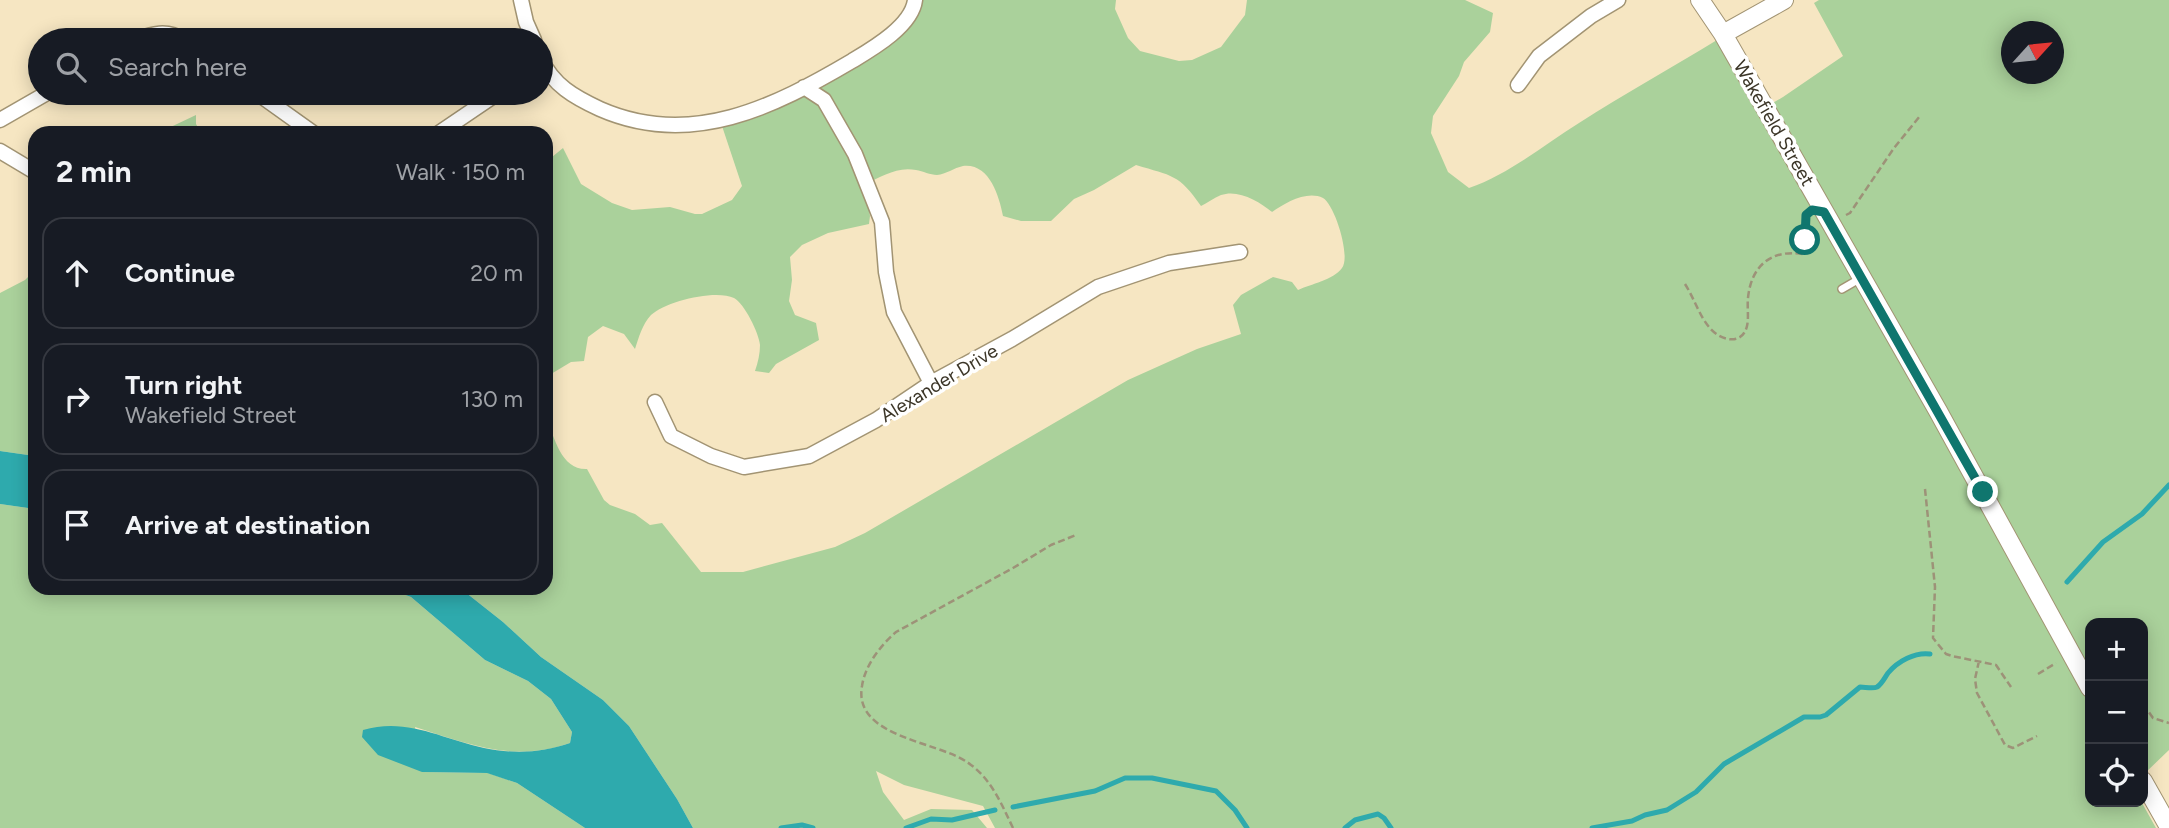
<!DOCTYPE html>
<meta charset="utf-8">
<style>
body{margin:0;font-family:Figtree,sans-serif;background:#242831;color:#f1f3f6}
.controls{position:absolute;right:21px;bottom:21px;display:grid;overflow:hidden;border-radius:14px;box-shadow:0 4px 18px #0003}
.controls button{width:63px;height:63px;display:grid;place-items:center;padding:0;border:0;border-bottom:2px solid #363941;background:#171b24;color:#f1f3f6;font:35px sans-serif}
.compass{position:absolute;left:2001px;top:21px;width:63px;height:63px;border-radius:50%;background:#171b24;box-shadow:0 4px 18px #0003;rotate:63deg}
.stop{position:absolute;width:21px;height:21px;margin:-16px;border:5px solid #0f766e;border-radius:50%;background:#fff}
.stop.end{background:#0f766e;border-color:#fff;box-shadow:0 2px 7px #0008}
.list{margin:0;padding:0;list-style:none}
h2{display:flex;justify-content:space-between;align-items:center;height:91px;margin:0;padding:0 28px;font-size:30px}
h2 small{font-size:23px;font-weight:400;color:#9ea1a6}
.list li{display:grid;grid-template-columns:46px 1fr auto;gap:21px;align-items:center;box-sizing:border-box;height:112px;margin:0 14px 14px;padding:0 14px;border:2px solid #363941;border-radius:21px}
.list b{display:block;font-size:26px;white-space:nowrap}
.list p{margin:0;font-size:23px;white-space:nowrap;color:#9ea1a6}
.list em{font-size:23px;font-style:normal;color:#9ea1a6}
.icon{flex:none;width:38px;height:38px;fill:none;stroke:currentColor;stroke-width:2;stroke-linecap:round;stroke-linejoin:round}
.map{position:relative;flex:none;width:2169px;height:828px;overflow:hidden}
.search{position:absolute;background:#171b24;box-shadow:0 4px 18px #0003;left:28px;top:28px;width:525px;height:77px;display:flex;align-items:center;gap:18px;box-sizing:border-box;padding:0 24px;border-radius:38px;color:#9ea1a6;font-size:26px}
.panel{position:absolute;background:#171b24;box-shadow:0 4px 18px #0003;left:28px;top:126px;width:525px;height:469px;border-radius:21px}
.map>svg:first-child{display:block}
</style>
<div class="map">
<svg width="2169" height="828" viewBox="0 0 2169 828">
<rect width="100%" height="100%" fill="#f6e6c2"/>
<path fill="#aad19b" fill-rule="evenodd" d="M 916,0 L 1116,0 L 1115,9 L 1128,38 L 1140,51 L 1179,61 L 1192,60 L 1221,47 L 1245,15 L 1247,0 L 1465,0 L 1493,13 L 1490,32 L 1464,62 L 1459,76 L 1433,116 L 1431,133 L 1448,172 L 1469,188 C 1509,174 1544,145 1579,123 C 1624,94 1671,68 1717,40 L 1757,112 L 1783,97 L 1843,56 L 1814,3 L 1819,0 L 2169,0 L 2169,750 L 2143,775 L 2143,623 L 2090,623 L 2090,802 L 2143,802 L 2143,778 L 2152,795 L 2142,803 L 2156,828 L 995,828 L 983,806 L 904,785 L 876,771 L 883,792 L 904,820 L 931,809 L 972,810 L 987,828 L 693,828 L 677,799 L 629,726 L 603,700 L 541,657 L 503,622 L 460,588 L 546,588 L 546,418 C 555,438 561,470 587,469 L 604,500 L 610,505 L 635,514 L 650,525 L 662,523 L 701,572 L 743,572 L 835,547 L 865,533 L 1128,380 L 1197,349 L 1241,334 L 1233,305 L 1241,295 L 1273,277 L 1292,282 L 1298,290 C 1311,284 1333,280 1342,268 C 1351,257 1335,205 1323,198 C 1307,190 1285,203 1272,212 C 1259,201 1238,189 1221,195 C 1214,198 1207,203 1201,206 C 1179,174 1172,176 1136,165 L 1094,190 L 1074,199 L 1051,221 L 1021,221 L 1003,216 C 999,195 989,163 963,166 C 954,168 946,174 937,175 C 930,175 923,171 916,170 C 897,166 881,177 865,184 L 870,216 L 869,224 L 828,233 L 802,245 L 790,257 L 792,280 L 789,301 L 795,315 L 816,323 L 819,340 L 776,364 L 769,373 L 755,371 C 758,362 760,354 760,345 C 759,333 744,303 734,298 C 716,289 666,301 651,315 C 642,325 639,337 635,349 L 624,334 L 603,326 L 588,337 L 584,361 L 571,362 L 546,377 L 546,162 L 563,148 L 581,184 L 612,203 L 632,210 L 670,207 L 695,214 L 702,214 L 732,200 L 742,186 L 721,123 L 763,109 L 888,39 ZM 2011,32 L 2054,32 L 2054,74 L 2011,74 Z
M 196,115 L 196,124 L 201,133 L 158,133 Z
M 31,274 L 35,275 L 35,456 L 0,451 L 0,293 L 25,280 Z
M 0,504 L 35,509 L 35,588 L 386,588 L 411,597 L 485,660 L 528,681 L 551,699 L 572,732 L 570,743 C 513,763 469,744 415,727 L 422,772 L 488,773 L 517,783 L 585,828 L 0,828 Z"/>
<path fill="#2eaaad" d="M 0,451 L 35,456 L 35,509 L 0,504 Z
M 386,588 L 460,588 L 503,622 L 541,657 L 603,700 L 629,726 L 677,799 L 693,828 L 585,828 L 517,783 L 487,773 L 422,772 L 378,755 L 362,737 L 363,730 C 407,717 442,739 484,748 C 513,754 542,753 570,743 L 572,732 L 551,699 L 528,681 L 485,660 L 411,597 Z"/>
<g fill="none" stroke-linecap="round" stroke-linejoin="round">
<path stroke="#2eaaad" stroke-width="5" d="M 2067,582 L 2103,542 L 2142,514 L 2169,485
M 1013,807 L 1095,791 L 1125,778 L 1152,778 L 1216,791 L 1235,810 L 1247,828
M 781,828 L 802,825 L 813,828
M 906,828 L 931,819 L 952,820 L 995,810
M 1345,828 L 1355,820 L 1378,814 L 1384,818 L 1391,828
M 1592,828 L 1632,821 L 1645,815 L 1667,810 L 1696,792 L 1724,764 L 1804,717 L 1820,717 L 1826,715 L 1860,687 C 1865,687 1873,689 1877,687 C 1882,684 1885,677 1888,673 C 1898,661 1915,652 1930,654"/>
<defs>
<path id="service" d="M 1842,289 L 1861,278"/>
<path id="minor" d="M 521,0 L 526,22 L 534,40
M 135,40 C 152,34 167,29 183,40
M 541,59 C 553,85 574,97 600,109 C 691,149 774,107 852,61 C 872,49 912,26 915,0
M 1518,85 L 1539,56 L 1591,16 L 1618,0
M 804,87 L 824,100 L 855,154 L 882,222 L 886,272 L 894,312 L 931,383
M 257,93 L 313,133
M 0,120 L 47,93
M 439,133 L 498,93
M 0,151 L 35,172
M 655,402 L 671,436 L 711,456 L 744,467 L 809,456 L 876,420 L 931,383 L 1012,339 L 1098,287 L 1169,263 L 1240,252"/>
<path id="tertiary" d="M 1700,0 L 1723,34 L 1938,411 L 2090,688
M 1723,34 L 1784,0
M 2143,781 L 2169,827"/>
</defs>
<use href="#service" stroke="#a29473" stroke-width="10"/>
<use href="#minor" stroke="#a29473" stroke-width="17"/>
<use href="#tertiary" stroke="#a29473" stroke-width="20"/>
<path stroke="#9d9278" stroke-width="2.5" stroke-dasharray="7 3.5" stroke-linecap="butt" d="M 1846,215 L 1850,213 L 1894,148 L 1920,116
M 1685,284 C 1694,298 1699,315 1709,327 C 1719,340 1742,347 1747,326 C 1749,317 1747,307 1748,298 C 1751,266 1771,249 1803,254 L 1806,215
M 1925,489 L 1935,587 L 1933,638 L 1946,654 L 1952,656 L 1996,665 L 2011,687
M 1979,661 L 1975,679 L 1977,693 L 2005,745 L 2013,748 L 2037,736
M 2038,674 L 2056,663
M 2143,704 L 2153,718 L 2169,723
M 1013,828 C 1001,803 991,778 967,762 C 936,741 853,737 862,686 C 865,665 881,645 896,632 L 1013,568 L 1051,545 L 1076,535"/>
<use href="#service" stroke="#fff" stroke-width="7"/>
<use href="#minor" stroke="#fff" stroke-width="14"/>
<use href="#tertiary" stroke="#fff" stroke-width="18"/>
</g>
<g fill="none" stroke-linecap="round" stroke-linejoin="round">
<path stroke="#0f766e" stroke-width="9" d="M 1805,240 L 1806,215 L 1812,210 L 1824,212 L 1983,492"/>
</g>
<g text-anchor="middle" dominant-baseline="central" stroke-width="7" stroke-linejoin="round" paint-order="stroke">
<g font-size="19" fill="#3c3628" stroke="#fff">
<text transform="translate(1774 123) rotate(60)">Wakefield Street</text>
<text transform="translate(939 383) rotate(-31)">Alexander Drive</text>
</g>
</g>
</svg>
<div class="controls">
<button>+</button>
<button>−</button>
<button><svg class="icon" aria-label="locate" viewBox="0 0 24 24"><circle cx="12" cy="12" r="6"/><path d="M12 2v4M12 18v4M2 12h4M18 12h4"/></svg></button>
</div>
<svg class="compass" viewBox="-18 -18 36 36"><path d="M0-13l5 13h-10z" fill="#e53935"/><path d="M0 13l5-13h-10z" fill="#9ea1a6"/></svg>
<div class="stop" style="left:1805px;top:240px"></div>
<div class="stop end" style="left:1983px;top:492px"></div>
<div class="search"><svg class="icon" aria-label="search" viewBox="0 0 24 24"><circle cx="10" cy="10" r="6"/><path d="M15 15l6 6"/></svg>Search here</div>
<section class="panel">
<h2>2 min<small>Walk · 150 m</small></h2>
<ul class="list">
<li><svg class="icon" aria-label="ahead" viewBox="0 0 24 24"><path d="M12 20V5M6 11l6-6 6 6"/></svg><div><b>Continue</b></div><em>20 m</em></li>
<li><svg class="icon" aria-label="right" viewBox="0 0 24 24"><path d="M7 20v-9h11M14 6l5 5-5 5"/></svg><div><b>Turn right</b><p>Wakefield Street</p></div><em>130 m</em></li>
<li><svg class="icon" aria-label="arrive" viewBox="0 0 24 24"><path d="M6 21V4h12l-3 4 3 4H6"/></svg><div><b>Arrive at destination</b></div></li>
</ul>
</section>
</div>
